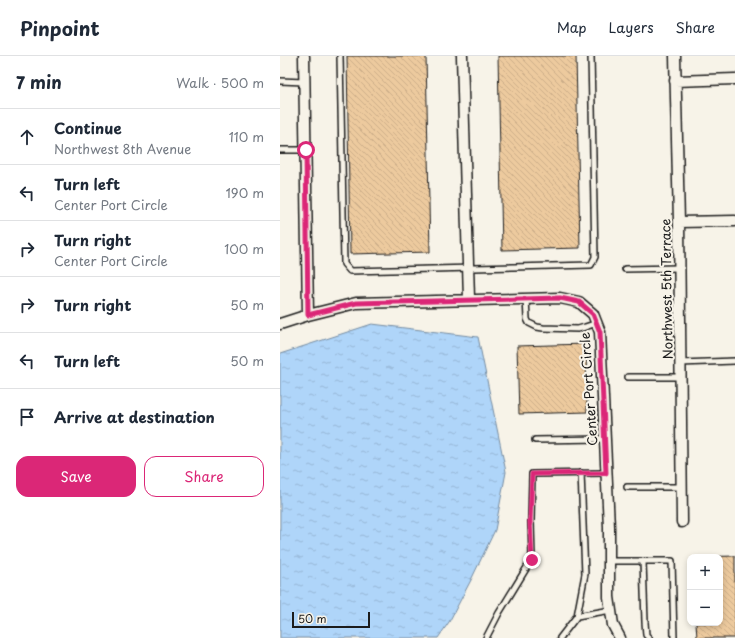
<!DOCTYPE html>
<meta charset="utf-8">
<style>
body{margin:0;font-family:"Playpen Sans",sans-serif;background:#f6f6f7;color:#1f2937}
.controls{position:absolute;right:12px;bottom:12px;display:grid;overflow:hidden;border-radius:8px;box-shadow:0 2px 6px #0003}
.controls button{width:36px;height:36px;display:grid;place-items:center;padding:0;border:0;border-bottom:1px solid #e0e1e3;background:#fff;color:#1f2937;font:20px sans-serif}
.scale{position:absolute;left:12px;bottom:10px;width:78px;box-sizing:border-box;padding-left:4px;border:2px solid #1c1c1c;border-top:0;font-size:11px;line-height:14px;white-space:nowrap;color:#1c1c1c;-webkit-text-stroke:3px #f7f3e8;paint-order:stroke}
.stop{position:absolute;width:12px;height:12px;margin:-9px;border:3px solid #db2777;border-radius:50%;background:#fff}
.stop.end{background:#db2777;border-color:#fff;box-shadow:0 1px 4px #0008}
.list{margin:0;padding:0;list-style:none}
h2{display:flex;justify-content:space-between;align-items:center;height:52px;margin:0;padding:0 16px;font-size:17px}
h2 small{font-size:13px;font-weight:400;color:#747a83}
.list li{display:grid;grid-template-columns:26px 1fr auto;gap:12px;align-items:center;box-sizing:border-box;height:56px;padding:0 16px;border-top:1px solid #e0e1e3}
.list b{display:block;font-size:15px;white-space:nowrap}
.list p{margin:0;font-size:13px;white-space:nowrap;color:#747a83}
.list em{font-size:13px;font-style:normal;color:#747a83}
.actions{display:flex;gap:8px;padding:12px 16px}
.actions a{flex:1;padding:9px 0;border:1px solid #db2777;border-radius:12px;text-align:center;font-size:14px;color:#db2777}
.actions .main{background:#db2777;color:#fff}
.icon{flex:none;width:22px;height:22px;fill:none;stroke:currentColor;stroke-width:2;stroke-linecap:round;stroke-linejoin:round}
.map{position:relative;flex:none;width:455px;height:582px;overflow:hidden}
header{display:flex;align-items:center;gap:24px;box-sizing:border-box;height:56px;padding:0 20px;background:#fff;border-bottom:1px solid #e0e1e3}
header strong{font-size:19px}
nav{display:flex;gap:22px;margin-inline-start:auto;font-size:14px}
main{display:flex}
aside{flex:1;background:#fff}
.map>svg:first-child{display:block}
</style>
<header>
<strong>Pinpoint</strong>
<nav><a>Map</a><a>Layers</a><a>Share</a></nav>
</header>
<main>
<aside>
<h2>7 min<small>Walk · 500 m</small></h2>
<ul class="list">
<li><svg class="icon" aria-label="ahead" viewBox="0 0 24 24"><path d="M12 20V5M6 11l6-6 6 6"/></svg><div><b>Continue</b><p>Northwest 8th Avenue</p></div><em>110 m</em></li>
<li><svg class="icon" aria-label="left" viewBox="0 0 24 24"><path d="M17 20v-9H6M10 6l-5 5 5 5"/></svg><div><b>Turn left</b><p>Center Port Circle</p></div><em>190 m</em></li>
<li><svg class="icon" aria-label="right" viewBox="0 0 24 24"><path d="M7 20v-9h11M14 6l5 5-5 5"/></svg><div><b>Turn right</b><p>Center Port Circle</p></div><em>100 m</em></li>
<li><svg class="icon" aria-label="right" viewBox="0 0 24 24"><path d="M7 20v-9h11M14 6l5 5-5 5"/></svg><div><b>Turn right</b></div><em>50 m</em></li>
<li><svg class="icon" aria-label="left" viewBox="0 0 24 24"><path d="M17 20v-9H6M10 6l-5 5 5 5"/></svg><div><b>Turn left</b></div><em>50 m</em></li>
<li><svg class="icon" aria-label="arrive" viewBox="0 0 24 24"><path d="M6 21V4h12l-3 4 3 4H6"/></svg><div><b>Arrive at destination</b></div></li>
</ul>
<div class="actions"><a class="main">Save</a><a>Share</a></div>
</aside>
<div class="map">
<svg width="455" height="582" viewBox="0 0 455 582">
<defs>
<pattern id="water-ripples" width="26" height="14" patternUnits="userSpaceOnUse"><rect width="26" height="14" fill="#afd5f9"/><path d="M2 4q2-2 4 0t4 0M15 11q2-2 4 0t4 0" fill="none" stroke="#96b6d5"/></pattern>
<pattern id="building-back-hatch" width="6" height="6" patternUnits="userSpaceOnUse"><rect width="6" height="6" fill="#edca9e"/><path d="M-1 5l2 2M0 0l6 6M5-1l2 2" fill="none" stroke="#cbad88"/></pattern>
</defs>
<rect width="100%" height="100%" fill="#f7f3e8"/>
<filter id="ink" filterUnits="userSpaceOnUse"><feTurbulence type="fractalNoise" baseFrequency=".025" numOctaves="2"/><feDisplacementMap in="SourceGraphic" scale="8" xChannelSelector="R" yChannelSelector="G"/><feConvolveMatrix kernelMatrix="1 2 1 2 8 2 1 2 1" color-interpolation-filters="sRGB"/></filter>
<g filter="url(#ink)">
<path fill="url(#water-ripples)" stroke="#748ba1" d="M 92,268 L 198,281 L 226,416 L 215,474 L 191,524 L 169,566 L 158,582 L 0,582 L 0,298 Z"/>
<path fill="url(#building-back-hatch)" stroke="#1c1c1c" d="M 67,0 L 146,0 L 150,196 L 70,198 Z
M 218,0 L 296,0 L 300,192 L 222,194 Z
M 306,288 L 307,356 L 239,358 L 237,290 Z
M 455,500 L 455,582 L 417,582 L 416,567 L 440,567 L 440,501 L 415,501 Z"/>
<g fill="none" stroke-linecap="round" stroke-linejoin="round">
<defs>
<path id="service" d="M 60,0 L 64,208 L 70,215 L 311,209 L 315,201 L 311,0
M 0,25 L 24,26
M 0,94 L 26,94
M 345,213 L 399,212
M 246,242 L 247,263 L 249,267 L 257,271 L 263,272 L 298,273 L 305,271 L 317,267
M 400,307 L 455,305
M 348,321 L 400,321
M 255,384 L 325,383
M 347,431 L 401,431
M 329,505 L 392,505 L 394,582
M 363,505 L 365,566 L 366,579 L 369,582
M 297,560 L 331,554
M 206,582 L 219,557 L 252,503 L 251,465 L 252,418 L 326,417
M 280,582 L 297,560 L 305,518 L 301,417"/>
<path id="minor" d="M 24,0 L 28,259
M 182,0 L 189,243
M 395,0 L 399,166 L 402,466
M 395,25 L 455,23
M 399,166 L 455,165
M 0,268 L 28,259 L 76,247 L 280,242 L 299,246 L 313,258 L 320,276 L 329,471 L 329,541 L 333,569 L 340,582"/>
</defs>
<use href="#service" stroke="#1c1c1c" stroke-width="8"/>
<use href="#minor" stroke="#1c1c1c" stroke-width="13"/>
<use href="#service" stroke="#f7f3e8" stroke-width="5"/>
<use href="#minor" stroke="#f7f3e8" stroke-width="10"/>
</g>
</g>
<g fill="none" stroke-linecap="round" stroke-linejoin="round" filter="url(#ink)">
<path stroke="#db2777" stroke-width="5" d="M 26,94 L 28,259 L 76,247 L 280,242 L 299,246 L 313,258 L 320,276 L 326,417 L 252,418 L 250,465 L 252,504"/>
</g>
<g text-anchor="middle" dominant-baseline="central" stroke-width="4" stroke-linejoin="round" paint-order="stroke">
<g font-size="13" fill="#1c1c1c" stroke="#f7f3e8">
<text transform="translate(386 233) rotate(-91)">Northwest 5th Terrace</text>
<text transform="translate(308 333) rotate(-94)">Center Port Circle</text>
</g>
</g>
</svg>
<div class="controls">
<button>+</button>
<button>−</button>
</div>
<div class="scale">50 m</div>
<div class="stop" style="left:26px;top:94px"></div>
<div class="stop end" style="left:252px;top:504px"></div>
</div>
</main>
